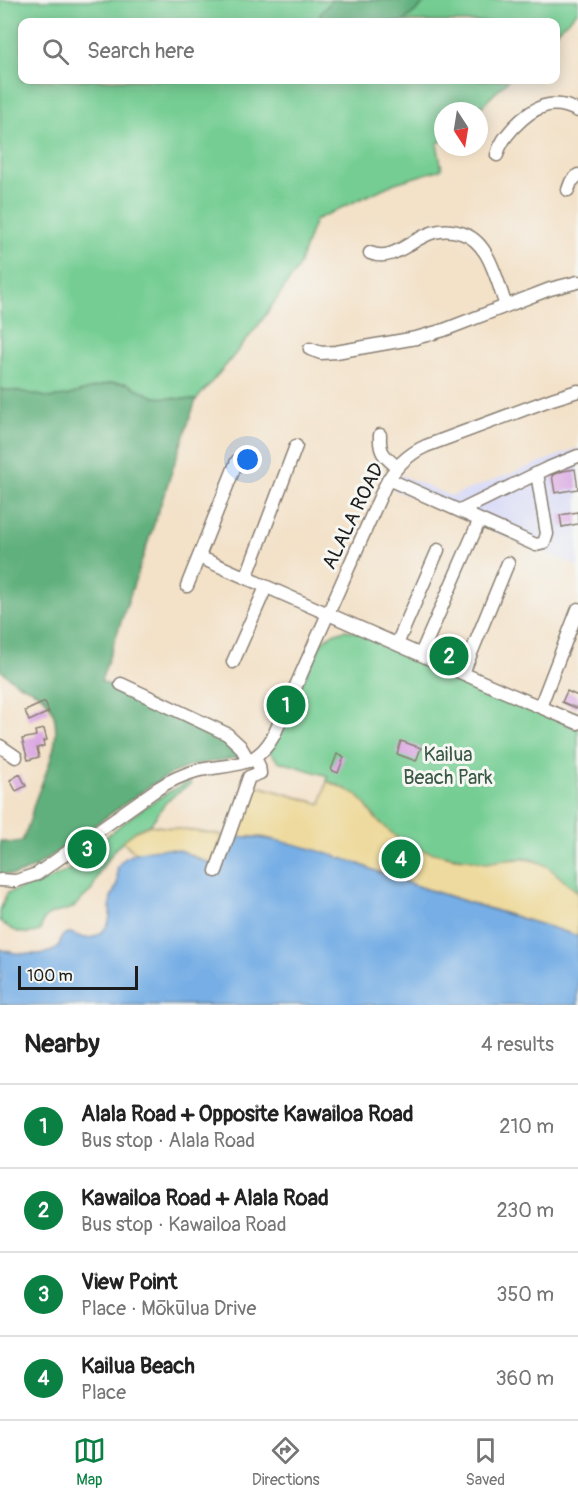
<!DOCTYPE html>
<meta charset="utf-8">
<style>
body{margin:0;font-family:Pangolin,sans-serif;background:#f6f6f6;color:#222}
.compass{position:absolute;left:434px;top:102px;width:54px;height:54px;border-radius:50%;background:#fff;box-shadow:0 3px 15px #0003;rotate:168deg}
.scale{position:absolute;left:18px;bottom:15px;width:120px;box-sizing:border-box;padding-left:6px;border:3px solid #1c1c1c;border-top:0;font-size:16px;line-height:21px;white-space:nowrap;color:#1c1c1c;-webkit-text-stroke:4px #f6f6f2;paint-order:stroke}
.you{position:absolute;left:248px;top:460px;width:21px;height:21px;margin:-15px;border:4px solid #fff;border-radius:50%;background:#1a73e8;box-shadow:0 0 0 9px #1a73e833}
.badge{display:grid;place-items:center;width:39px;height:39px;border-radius:50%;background:#0b8043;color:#fff;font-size:20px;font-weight:700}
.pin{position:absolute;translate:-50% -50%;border:3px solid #fff;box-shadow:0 2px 6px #0006}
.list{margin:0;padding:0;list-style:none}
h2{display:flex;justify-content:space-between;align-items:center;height:78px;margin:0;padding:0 24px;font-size:26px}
h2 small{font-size:20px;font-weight:400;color:#767676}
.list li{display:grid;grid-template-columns:39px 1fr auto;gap:18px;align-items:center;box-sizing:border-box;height:84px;padding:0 24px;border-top:2px solid #e0e0e0}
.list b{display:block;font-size:22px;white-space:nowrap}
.list p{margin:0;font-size:20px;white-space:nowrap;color:#767676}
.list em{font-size:20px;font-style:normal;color:#767676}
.icon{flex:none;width:33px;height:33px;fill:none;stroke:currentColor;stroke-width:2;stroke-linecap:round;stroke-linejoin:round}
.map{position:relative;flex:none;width:578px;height:1005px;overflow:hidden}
.search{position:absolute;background:#fff;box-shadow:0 3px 15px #0003;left:18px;right:18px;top:18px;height:66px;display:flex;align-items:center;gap:15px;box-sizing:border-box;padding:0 21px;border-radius:12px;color:#767676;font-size:22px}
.sheet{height:414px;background:#fff}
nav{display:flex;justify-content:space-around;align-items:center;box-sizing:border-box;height:84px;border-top:2px solid #e0e0e0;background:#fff;font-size:16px;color:#767676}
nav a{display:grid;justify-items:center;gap:3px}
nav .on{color:#0b8043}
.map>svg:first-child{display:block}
</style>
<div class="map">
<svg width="578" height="1005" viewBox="0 0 578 1005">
<rect width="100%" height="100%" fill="#f6f6f2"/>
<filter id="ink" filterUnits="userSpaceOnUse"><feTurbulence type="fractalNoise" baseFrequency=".0167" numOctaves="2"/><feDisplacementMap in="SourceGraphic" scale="12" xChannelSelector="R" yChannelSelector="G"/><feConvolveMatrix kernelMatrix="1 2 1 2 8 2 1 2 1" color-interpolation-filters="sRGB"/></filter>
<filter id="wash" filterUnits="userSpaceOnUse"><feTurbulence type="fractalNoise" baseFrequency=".008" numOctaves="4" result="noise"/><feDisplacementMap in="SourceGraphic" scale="24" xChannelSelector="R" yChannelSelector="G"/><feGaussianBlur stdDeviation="1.35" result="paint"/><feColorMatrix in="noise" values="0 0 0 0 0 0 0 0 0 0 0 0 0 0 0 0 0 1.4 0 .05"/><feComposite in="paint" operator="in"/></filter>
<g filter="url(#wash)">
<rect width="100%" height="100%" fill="#f3e1c8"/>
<path fill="#d6d8f8" d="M 578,448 L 578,566 L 392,489 L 401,475 L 451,496 Z"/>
<path fill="#75cd93" stroke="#487458" stroke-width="1.5" d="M 0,0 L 578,0 L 578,11 L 556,32 L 556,22 L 22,22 L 22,80 L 508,80 L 477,111 L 443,111 L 443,140 L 437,144 L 442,169 L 395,183 L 315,220 L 298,268 L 260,323 L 227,364 L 196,400 L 154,397 L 126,383 L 111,383 L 66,396 L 51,398 L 19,391 L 3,390 L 0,389 Z
M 345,630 L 361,633 L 578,729 L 578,892 C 563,882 551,866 534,860 C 518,855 500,863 484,863 C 479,863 475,861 471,860 C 450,856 428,854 408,846 C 401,843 379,823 374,816 C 370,812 367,806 363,802 C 353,793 340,785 327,781 L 328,776 L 278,761 L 269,751 L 322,642 L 330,635 Z
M 190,781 L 191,784 L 178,792 L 166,802 L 150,825 L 136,831 L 116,848 L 100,870 L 92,890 L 72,908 L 67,910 L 51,914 L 47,917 L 43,921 L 40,931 C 24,937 12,931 0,921 L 0,911 L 7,893 C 32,886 58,878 80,863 C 92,854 101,841 113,831 C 136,812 163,794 190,781 Z"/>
<path fill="#60b07d" stroke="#3e664c" stroke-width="1.5" d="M 332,0 L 428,0 L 403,22 L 317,22 L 321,13 Z
M 111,383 L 126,383 L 154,397 L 196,400 L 101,681 L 222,737 L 232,744 L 241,757 L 193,765 L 173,773 L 153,784 L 34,868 L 15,875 L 0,874 L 0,841 L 9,843 L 22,841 C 30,825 30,817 35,801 C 45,773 67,734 49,704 C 42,692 30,690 19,684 C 12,680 6,675 0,670 L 0,389 L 3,390 L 19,391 L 51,398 L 66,396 Z"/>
<path fill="#eeda9e" stroke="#857b5d" stroke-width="1.5" d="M 327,781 L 356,794 L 364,803 L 374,817 L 404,844 L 416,849 L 455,858 L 467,859 L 485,863 C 506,860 531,854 549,868 C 559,876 568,885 578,892 L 578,936 L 417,886 L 388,876 L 356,863 L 316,851 L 263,837 L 232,837 L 251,784 L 321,804 Z
M 150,825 L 223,835 L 213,864 C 199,860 186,851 172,849 C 160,848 147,854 138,853 C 131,852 128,845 123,841 L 136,831 Z"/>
<path fill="#76aee5" stroke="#496580" stroke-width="1.5" d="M 232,837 C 271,835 319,850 356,863 C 371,869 384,875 399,880 C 458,900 518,917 578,936 L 578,1005 L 0,1005 L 0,949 C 11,954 49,958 58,947 C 61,942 60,934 68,933 C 73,932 76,936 81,937 C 91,941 103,933 108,924 C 112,915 109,906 111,897 C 113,892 116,889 117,884 C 118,880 117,875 117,871 C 120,849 166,846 182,851 C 188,853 193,857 199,859 C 206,862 214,864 221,866 Z"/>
<g id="blocks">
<path fill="#d9a3e1" d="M 575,469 L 578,489 L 555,493 L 552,475 L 563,471 Z
M 578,512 L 578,524 L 562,527 L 560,515 Z
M 567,691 L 578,696 L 578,703 L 576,708 L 562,702 Z
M 45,702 L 49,712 L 29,721 L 25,711 Z
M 44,729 L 47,740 L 43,741 L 44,746 L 37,748 L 39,757 L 28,760 L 22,739 L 36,736 L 35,731 Z
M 401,741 L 421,748 L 416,761 L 397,754 Z
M 337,754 L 344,757 L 338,773 L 331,770 Z
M 20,774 L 26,786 L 16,791 L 10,780 Z"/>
</g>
</g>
<g filter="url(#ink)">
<use href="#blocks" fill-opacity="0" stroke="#887e72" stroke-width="1.5"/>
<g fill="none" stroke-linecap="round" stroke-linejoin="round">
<defs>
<path id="minor" d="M 497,155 C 500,143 506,136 514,127 C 533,107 552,97 578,111
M 568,190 L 571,182 L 578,175
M 370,253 C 401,266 421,219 461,233 C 472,236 480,244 486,254 C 495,269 500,289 506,306
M 310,349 L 321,353 L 336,352 L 416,338 L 444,330 L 550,289 L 578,282
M 380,435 C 379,453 384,456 397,467
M 388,479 L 536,545 L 544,543 L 547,534 L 537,473
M 460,511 L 546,469 L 578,456
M 199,557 L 505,692 L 578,723
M 246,578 L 296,446
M 187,586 L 237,461
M 397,644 L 438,550
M 421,654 L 477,526
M 233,662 L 266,587
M 463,673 L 508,563
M 121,684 L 227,734 L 240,746 L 249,761
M 540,707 L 578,609
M 0,746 L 16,757
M 216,871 L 249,777 L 260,773 L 259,766 L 255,758
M 0,880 L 16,881 L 37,874 L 157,789 C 169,781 182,775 196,771 C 229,763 255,771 274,735 L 384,488 C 393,469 406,455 426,446 L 552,399 L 578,391"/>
</defs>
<use href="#minor" stroke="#887e72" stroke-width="15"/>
<use href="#minor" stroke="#fff" stroke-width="12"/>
</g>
</g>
<g text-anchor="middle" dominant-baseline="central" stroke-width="6" stroke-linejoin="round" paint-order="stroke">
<g font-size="20" fill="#1c1c1c" stroke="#f6f6f2">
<text transform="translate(353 516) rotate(-64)">ALALA ROAD</text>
</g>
<g font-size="20" fill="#3b5a46" stroke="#f6f6f2">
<text x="448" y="754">Kailua<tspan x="448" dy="23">Beach Park</tspan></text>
</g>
</g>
</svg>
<svg class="compass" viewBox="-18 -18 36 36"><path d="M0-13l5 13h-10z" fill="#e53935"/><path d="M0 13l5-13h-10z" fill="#767676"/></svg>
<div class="scale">100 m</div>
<div class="you"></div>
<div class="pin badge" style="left:286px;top:705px">1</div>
<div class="pin badge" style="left:449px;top:656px">2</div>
<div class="pin badge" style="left:87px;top:849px">3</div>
<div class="pin badge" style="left:401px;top:859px">4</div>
<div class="search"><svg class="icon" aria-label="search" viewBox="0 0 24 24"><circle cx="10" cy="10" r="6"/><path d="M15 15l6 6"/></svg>Search here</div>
</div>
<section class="sheet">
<h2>Nearby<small>4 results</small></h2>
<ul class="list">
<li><span class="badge">1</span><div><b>Alala Road + Opposite Kawailoa Road</b><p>Bus stop · Alala Road</p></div><em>210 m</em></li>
<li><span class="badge">2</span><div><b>Kawailoa Road + Alala Road</b><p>Bus stop · Kawailoa Road</p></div><em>230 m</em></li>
<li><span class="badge">3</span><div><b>View Point</b><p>Place · Mōkūlua Drive</p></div><em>350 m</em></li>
<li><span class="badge">4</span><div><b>Kailua Beach</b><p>Place</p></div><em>360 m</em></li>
</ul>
</section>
<nav>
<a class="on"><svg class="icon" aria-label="map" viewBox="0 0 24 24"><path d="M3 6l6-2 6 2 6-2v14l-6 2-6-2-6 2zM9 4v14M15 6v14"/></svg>Map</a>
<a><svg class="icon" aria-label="directions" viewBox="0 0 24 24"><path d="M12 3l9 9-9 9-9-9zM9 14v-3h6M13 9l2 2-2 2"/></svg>Directions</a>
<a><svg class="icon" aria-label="saved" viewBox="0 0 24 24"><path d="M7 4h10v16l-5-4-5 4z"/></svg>Saved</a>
</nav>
